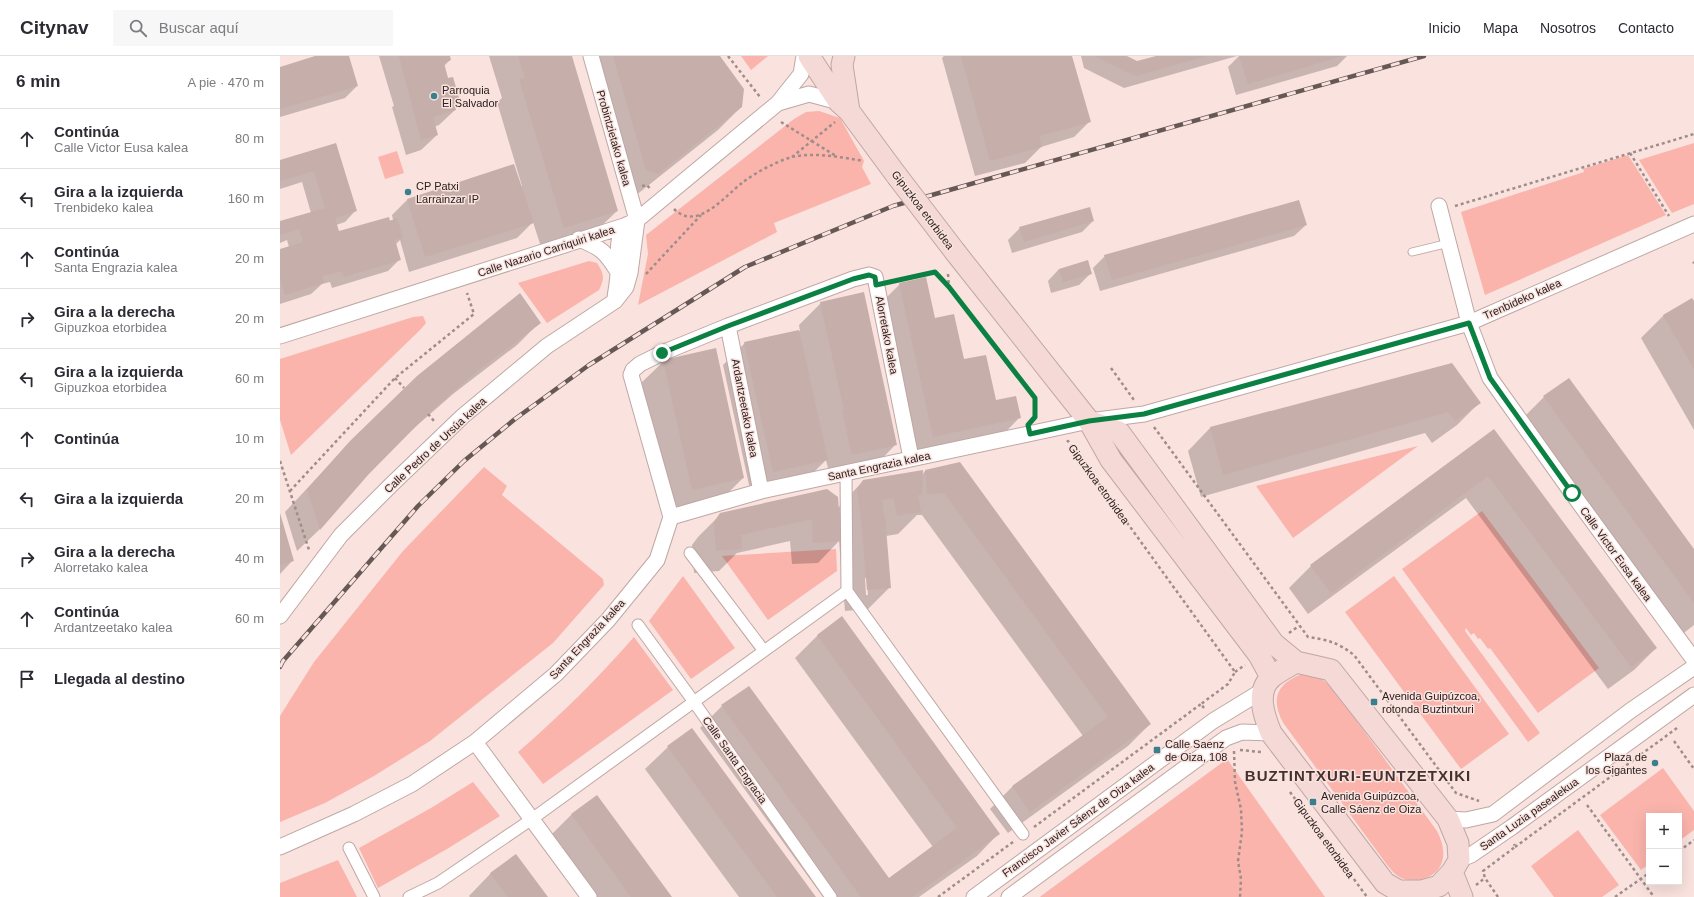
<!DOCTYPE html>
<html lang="es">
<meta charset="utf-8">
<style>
body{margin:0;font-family:Helvetica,sans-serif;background:#f7f7f7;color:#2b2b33}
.controls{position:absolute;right:12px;bottom:12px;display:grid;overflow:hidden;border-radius:0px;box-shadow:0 4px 16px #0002}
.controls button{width:36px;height:36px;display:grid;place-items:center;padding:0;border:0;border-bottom:1px solid #e1e1e2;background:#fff;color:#2b2b33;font:20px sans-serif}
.stop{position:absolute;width:12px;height:12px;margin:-9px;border:3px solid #0b8043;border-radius:50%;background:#fff}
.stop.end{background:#0b8043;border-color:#fff;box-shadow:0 1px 4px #0008}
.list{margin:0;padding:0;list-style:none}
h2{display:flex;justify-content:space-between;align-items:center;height:52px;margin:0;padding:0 16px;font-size:17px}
h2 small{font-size:13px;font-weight:400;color:#7c7c81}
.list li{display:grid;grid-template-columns:26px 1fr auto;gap:12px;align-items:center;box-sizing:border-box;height:60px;padding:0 16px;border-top:1px solid #e1e1e2}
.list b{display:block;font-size:15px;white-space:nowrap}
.list p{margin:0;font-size:13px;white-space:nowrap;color:#7c7c81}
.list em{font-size:13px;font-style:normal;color:#7c7c81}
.icon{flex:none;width:22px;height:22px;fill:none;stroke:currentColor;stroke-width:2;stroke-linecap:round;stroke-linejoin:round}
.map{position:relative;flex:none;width:1414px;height:841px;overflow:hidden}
header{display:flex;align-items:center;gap:24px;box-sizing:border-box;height:56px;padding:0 20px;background:#fff;border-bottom:1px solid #e1e1e2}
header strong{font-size:19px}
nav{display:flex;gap:22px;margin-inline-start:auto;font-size:14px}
.search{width:280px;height:36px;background:#f7f7f7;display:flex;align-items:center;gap:10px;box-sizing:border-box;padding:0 14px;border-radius:0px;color:#7c7c81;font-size:15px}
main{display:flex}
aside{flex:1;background:#fff}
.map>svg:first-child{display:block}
</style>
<header>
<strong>Citynav</strong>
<div class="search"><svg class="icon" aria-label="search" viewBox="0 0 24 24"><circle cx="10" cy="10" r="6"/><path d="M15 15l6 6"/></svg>Buscar aquí</div>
<nav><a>Inicio</a><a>Mapa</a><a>Nosotros</a><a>Contacto</a></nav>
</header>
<main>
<aside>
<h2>6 min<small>A pie · 470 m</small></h2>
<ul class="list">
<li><svg class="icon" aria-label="ahead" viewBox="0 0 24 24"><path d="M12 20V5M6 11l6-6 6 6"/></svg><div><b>Continúa</b><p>Calle Victor Eusa kalea</p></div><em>80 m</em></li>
<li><svg class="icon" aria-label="left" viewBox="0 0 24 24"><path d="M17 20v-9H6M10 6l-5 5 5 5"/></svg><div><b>Gira a la izquierda</b><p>Trenbideko kalea</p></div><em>160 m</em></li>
<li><svg class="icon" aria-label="ahead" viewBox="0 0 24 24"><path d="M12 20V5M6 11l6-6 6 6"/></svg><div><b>Continúa</b><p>Santa Engrazia kalea</p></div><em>20 m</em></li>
<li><svg class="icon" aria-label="right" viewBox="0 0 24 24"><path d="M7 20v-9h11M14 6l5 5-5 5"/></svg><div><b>Gira a la derecha</b><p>Gipuzkoa etorbidea</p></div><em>20 m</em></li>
<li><svg class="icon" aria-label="left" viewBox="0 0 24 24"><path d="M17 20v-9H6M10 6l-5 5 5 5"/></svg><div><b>Gira a la izquierda</b><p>Gipuzkoa etorbidea</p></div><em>60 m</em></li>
<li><svg class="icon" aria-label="ahead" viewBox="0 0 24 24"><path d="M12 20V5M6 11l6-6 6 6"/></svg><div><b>Continúa</b></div><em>10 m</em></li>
<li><svg class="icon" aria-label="left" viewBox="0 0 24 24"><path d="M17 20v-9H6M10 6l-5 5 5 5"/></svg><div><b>Gira a la izquierda</b></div><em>20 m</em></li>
<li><svg class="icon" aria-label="right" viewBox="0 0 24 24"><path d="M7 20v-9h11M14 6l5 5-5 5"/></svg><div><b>Gira a la derecha</b><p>Alorretako kalea</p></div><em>40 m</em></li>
<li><svg class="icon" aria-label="ahead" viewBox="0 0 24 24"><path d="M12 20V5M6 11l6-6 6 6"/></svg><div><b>Continúa</b><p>Ardantzeetako kalea</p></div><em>60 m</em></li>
<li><svg class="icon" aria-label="arrive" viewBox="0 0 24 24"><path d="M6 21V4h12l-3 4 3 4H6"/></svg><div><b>Llegada al destino</b></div></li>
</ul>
</aside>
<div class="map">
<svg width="1414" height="841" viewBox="0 0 1414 841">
<rect width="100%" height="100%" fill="#fae2de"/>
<path fill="#fab4ac" d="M 461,0 L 488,0 L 471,14 Z
M 539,55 L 560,62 L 584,105 L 582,111 L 591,128 L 494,167 L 497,176 L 358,249 L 368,198 L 366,179 L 514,63 L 526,56 Z
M 1414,87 L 1414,148 L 1392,157 L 1359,104 Z
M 117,95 L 124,117 L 105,123 L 98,101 Z
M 1348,99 L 1386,159 L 1205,239 L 1181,156 L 1304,116 L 1303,113 Z
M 309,205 L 317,207 C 324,218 325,222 319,234 L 267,267 L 238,227 Z
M 143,260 L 146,267 L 140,274 L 11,399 L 0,364 L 0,303 L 133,261 Z
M 1138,390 L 1013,482 L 976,430 Z
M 204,411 L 227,430 L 222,439 L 323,523 L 324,529 L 273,587 L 150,685 L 94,720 L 45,747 L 0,766 L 0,660 L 10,644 L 34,606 L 123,495 Z
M 1202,455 L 1319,612 L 1258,657 L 1210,592 L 1208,593 L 1200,582 L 1198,583 L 1194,577 L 1191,579 L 1186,572 L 1185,575 L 1260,677 L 1248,686 L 1122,513 Z
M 556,493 L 557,515 L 488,564 L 442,500 Z
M 403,520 L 455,592 L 411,623 L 369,565 Z
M 1114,520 L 1229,678 L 1181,713 L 1065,556 Z
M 354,581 L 393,634 L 263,728 L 238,696 C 280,660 318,622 354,581 Z
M 1025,617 L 1041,622 L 1055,635 L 1157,775 C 1168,796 1166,818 1139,824 C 1133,825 1123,824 1118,820 C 1113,817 1109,811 1105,806 L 1004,668 C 989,642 998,626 1025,617 Z
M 947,703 L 1045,841 L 760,841 L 761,840 Z
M 1383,712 L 1414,755 L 1414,774 L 1399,785 L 1399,760 L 1369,760 L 1369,808 L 1361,814 L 1320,759 Z
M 193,726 L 220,760 L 167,793 L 98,832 L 79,792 L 151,752 Z
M 1298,774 L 1339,829 L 1322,841 L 1274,841 L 1251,810 Z
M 58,804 L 77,841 L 0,841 L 0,827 Z"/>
<path fill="#0003" fill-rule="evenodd" d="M 39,0 L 68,0 L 77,30 L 65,42 L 0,61 L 0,12 Z
M 99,0 L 169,0 L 170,4 L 164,10 L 168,23 L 179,45 L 173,50 L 175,54 L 159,69 L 154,71 L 157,79 L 141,94 L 126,99 L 112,51 L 114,50 Z
M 209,0 L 290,0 L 337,155 L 314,177 L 262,194 L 253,166 L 237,182 L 129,216 L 120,184 L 116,188 L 120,203 L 108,215 L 52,232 L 50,226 L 42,228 L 31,238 L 0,248 L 0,194 L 9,191 L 7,184 L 0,187 L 0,164 L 0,166 L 31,157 L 22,126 L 0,133 L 0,105 L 56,88 L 76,154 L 65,166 L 56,169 L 58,176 L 113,164 L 112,159 L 127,144 L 242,130 L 217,46 L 222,42 Z
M 304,0 L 438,0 L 461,51 L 438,74 L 355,140 Z
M 664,0 L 791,0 L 809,66 L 794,81 L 761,91 L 745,107 L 695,120 L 662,2 Z
M 801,0 L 844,0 L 857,6 L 880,0 L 957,0 L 844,32 L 804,12 Z
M 959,0 L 1067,0 L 1057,10 L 956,39 L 948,11 Z
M 813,165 L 802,176 L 732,197 L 728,184 L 740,172 Z
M 1026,169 L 1014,180 L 820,235 L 813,212 L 825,200 Z
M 779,213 L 811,217 L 799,229 L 771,237 L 768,225 Z
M 620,228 L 654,263 L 715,345 L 740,361 L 718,384 L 631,403 L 598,250 Z
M 541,247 L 616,388 L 594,411 L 550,420 L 546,404 L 524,426 L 471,438 L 443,309 L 465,287 L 520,275 L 519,269 Z
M 1414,247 L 1414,374 L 1361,282 L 1384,259 Z
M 259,267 L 237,289 L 173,338 L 125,380 L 87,418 L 39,474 L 17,495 L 5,456 L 80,376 Z
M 384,305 L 463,422 L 441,444 L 390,456 L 361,327 Z
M 1289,323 L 1414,494 L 1414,569 L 1400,580 L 1242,363 L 1264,341 Z
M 1199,347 L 1177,369 L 1152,387 L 1145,377 L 921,441 L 908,395 L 930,372 Z
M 1214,375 L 1376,592 L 1354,614 L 1328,633 L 1186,442 L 1028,558 L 1009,532 L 1031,510 Z
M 645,415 L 870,668 L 848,690 L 728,777 L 710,753 L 732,731 L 803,680 L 642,459 L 637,459 L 618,478 L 606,480 L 610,531 L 588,553 L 565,555 L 559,485 L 538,507 L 512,508 L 510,485 L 457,497 L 439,515 L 414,517 L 412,489 L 418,481 L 441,458 L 558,452 L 583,425 L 642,419 ZM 585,522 L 587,522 L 588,539 L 586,539 Z
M 0,460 L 13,504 L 0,518 Z
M 562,562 L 719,777 L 697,800 L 639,841 L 543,841 L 420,672 L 442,650 L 608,823 L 653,791 L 515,602 L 537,580 Z
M 412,674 L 535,841 L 459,841 L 365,713 L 388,691 Z
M 317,740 L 391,841 L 313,841 L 269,781 L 291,759 Z
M 211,817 L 266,841 L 190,841 L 189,840 Z"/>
<path fill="#c6aeab" d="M 35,0 L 69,0 L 78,30 L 0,53 L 0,11 Z
M 119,0 L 170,0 L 171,4 L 164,7 L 168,22 L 173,21 L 180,45 L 174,47 L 176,54 L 153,61 L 158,79 L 141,84 Z
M 238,0 L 292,0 L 338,155 L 284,172 L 239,23 L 245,22 Z
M 333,0 L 440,0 L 464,33 L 462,51 L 378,118 L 366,114 Z
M 681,0 L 792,0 L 811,66 L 759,80 L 762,91 L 710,105 Z
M 815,0 L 847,0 L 857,5 L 876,0 L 927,0 L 856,20 Z
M 959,0 L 1063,0 L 968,28 Z
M 56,87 L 77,155 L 55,162 L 59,175 L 109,161 L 110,165 L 117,162 L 123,182 L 115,184 L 121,204 L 64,221 L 62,215 L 42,220 L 44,227 L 5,239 L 0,222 L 0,193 L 23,186 L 19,173 L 0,179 L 0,165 L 45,152 L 34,115 L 0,125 L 0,104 Z
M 234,108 L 254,167 L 145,201 L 127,143 Z
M 1019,144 L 1027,169 L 832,224 L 824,199 Z
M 810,151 L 814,165 L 744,186 L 739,171 Z
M 808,204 L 812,218 L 783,226 L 779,213 Z
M 646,221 L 655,262 L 674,258 L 684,303 L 706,299 L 716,344 L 736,340 L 741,362 L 653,381 L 619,227 Z
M 584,236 L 617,389 L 572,399 L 562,355 L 564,354 L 540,246 Z
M 240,237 L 261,267 L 196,316 L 148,358 L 88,419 L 40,474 L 27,433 L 70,385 L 137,320 Z
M 1412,242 L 1414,245 L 1414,313 L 1383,259 Z
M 519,274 L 548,404 L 493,416 L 464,286 Z
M 436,292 L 464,422 L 412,434 L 383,304 Z
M 1172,307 L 1201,347 L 1175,365 L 1168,356 L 943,419 L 930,371 Z
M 1289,322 L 1414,493 L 1414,547 L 1263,340 Z
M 1214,373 L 1377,592 L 1351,611 L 1208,420 L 1051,537 L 1030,509 Z
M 680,406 L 871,668 L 750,756 L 732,730 L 828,661 L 664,437 L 647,438 L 645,414 Z
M 643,414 L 642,438 L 638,439 L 641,456 L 617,460 L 614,442 L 602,444 L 604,460 L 605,460 L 611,532 L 587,534 L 581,462 L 577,433 L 583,424 Z
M 547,433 L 558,441 L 561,485 L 533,487 L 532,463 L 461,479 L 462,493 L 436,495 L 434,466 L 440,457 Z
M 0,457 L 14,505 L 0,509 Z
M 562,560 L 720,778 L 632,841 L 581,841 L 441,649 L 469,630 L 609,822 L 677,772 L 537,579 Z
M 412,672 L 536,841 L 497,841 L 387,690 Z
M 317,739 L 392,841 L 351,841 L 291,758 Z
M 236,798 L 268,841 L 228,841 L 210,817 Z"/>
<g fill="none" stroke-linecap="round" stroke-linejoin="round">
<defs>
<path id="service" d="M 1132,196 L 1169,187"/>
<path id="pedestrian" d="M 566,417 L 567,535 L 743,778
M 410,497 L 484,595
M 358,569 L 414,646 L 551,841
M 69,792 L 94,841
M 129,841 L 158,827 L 252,763 L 567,535"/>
<path id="minor" d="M 498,47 L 529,38 L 559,46
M 1159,150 L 1189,267 L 1210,322 L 1292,437 L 1414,604
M 299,183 C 321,192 325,195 338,216
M 335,242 C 336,233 338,225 338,216 C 339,201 336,185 344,170
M 448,270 L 481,435
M 0,280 L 344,170 L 357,164 L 498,47 L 521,18 L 524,0
M 391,461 L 351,319 L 353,314 L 360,308 L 382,297 L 448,270 L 573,223 L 589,219 L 595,221 L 631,402
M 0,560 L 61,479 L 112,428 L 183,360 L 267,290 L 335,245 L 346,231 L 350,217 L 357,164 L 311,0
M 195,686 L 309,841
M 1168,763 L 1186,764 L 1213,758 L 1350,655 L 1414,611
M 0,791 L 74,758 L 132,728 L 195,686 L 276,618 L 328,564 L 377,504 L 391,461 L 481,435 L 809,365 L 864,358 L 1189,267 L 1414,168
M 1179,804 L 1191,799 L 1232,771 L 1414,639
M 694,841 L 933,665 L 982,635
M 729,841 L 946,682 L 962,676 L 991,677"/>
<path id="secondary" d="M 529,0 L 559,46 L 569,55 L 617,120
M 564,0 L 562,9 L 569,55
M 676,197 L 809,365 L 831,404 L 979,599 L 991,621
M 809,365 L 839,376 L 994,588 L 1016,606
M 1016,606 L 1051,614 L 1168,763 L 1178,787 L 1179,804 L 1172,816 L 1159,830 L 1141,835 L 1119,835 L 1105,827 L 991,677 C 984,660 975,635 992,621 C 999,615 1008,611 1016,606 Z
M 1172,816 L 1182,841"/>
</defs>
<use href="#service" stroke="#bfa7a4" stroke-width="9"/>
<use href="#pedestrian" stroke="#bfa7a4" stroke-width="13"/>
<use href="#minor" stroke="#bfa7a4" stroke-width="17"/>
<use href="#secondary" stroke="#bfa7a4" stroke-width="23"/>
<path stroke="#9f8d8a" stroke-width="2.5" stroke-dasharray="3 3" stroke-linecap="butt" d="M 448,0 L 480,41
M 501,66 L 556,100
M 1350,97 L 1389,160
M 512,101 L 555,66
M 362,130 L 367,129 L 371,134
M 1175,150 L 1414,78
M 394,153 C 417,176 445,140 463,126 C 477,116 495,106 512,101 C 535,96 560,101 583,105
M 1413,206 L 1414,207
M 366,218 L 421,159
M 668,218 L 669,231 L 755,341 L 754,361
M 611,226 L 655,216 L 669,230
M 831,312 L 854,344
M 115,322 L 124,332
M 148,358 L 154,365
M 874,371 L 1028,581 C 1048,584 1057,586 1074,599 L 1176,737 L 1199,745
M 787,386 L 788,385 L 955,616 L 948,628 L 921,648 L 924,652
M 0,405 L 29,494
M 10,435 L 115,322 L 194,258 L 187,237
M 1009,577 L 1019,570
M 955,616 L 965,609
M 1394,685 L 1414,713
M 960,694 L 981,696 L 982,698
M 954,695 L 955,726 L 961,753 L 962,776 L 958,805 L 961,823 L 960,841
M 1010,736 L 1087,841
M 1307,749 L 1374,841
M 754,771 L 921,648
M 1235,791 L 1397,672
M 1399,795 L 1414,784
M 1196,829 L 1205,822
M 658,841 L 733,786
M 1218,841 L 1205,822 L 1203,815 L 1235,791 L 1234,788
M 1335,841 L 1369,817"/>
<use href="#service" stroke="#fff" stroke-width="7"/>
<use href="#pedestrian" stroke="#fff" stroke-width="11"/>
<use href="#minor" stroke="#fff" stroke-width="15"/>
<use href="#secondary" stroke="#f4d9d6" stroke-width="21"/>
<defs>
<path id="rail" d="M 0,611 L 3,605 L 138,450 L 184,405 L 235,363 L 309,309 L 465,211 L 613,150 L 1144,0"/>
</defs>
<use href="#rail" stroke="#665857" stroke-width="4.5"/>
<use href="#rail" stroke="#fae2de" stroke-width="3" stroke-dasharray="9" stroke-linecap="butt"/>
<defs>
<path id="secondary-bridge" d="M 617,120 L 676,197"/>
</defs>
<use href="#secondary-bridge" stroke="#bfa7a4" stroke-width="23" stroke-linecap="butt"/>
<use href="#secondary-bridge" stroke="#f4d9d6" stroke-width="21"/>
</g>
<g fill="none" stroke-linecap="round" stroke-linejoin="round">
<path stroke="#0b8043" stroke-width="5" d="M 382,297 L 448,270 L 573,223 L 589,219 L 595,221 L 596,229 L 655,216 L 669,231 L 755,342 L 755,361 L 748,369 L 750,378 L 809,365 L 864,358 L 1189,267 L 1210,322 L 1292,437"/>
</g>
<g fill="#3b7f8e" stroke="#fae2de" stroke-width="1.5">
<circle cx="154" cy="40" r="4"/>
<circle cx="128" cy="136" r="4"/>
<rect x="1090" y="642" width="8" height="8" rx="2"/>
<rect x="873" y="690" width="8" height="8" rx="2"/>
<circle cx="1375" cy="707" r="4"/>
<rect x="1029" y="742" width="8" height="8" rx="2"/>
</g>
<g text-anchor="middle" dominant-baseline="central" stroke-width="3" stroke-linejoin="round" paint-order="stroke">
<g font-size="11" fill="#29201f" stroke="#fae2de" text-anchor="start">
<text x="162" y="34">Parroquia<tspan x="162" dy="13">El Salvador</tspan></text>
<text x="136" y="130">CP Patxi<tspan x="136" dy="13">Larrainzar IP</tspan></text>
<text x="1102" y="640">Avenida Guipúzcoa,<tspan x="1102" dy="13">rotonda Buztintxuri</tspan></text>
<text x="885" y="688">Calle Saenz<tspan x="885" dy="13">de Oiza, 108</tspan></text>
<text x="1367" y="701" text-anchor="end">Plaza de<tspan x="1367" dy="13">los Gigantes</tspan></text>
<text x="1041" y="740">Avenida Guipúzcoa,<tspan x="1041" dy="13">Calle Sáenz de Oiza</tspan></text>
</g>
<g font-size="11" fill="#29201f" stroke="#fae2de">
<text transform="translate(334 82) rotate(74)">Probintzietako kalea</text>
<text transform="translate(643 154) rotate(53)">Gipuzkoa etorbidea</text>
<text transform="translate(266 195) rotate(-18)">Calle Nazario Carriquiri kalea</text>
<text transform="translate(1242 243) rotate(-24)">Trenbideko kalea</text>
<text transform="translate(607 279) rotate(79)">Alorretako kalea</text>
<text transform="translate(465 352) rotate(79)">Ardantzeetako kalea</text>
<text transform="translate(155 389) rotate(-43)">Calle Pedro de Ursúa kalea</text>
<text transform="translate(599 410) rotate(-12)">Santa Engrazia kalea</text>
<text transform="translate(819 428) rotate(54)">Gipuzkoa etorbidea</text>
<text transform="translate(1336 498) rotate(54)">Calle Victor Eusa kalea</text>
<text transform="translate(307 583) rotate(-47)">Santa Engrazia kalea</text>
<text transform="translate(455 704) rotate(55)">Calle Santa Engracia</text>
<text transform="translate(1249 758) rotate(-35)">Santa Luzia pasealekua</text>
<text transform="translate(798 764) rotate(-36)">Francisco Javier Sáenz de Oiza kalea</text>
<text transform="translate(1044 782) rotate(54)">Gipuzkoa etorbidea</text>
</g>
<g font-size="15" font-weight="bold" letter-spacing="1" fill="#443230" stroke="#fae2de">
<text x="1078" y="719">BUZTINTXURI-EUNTZETXIKI</text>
</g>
</g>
</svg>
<div class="controls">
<button>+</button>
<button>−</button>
</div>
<div class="stop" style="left:1292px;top:437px"></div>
<div class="stop end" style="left:382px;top:297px"></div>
</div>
</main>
